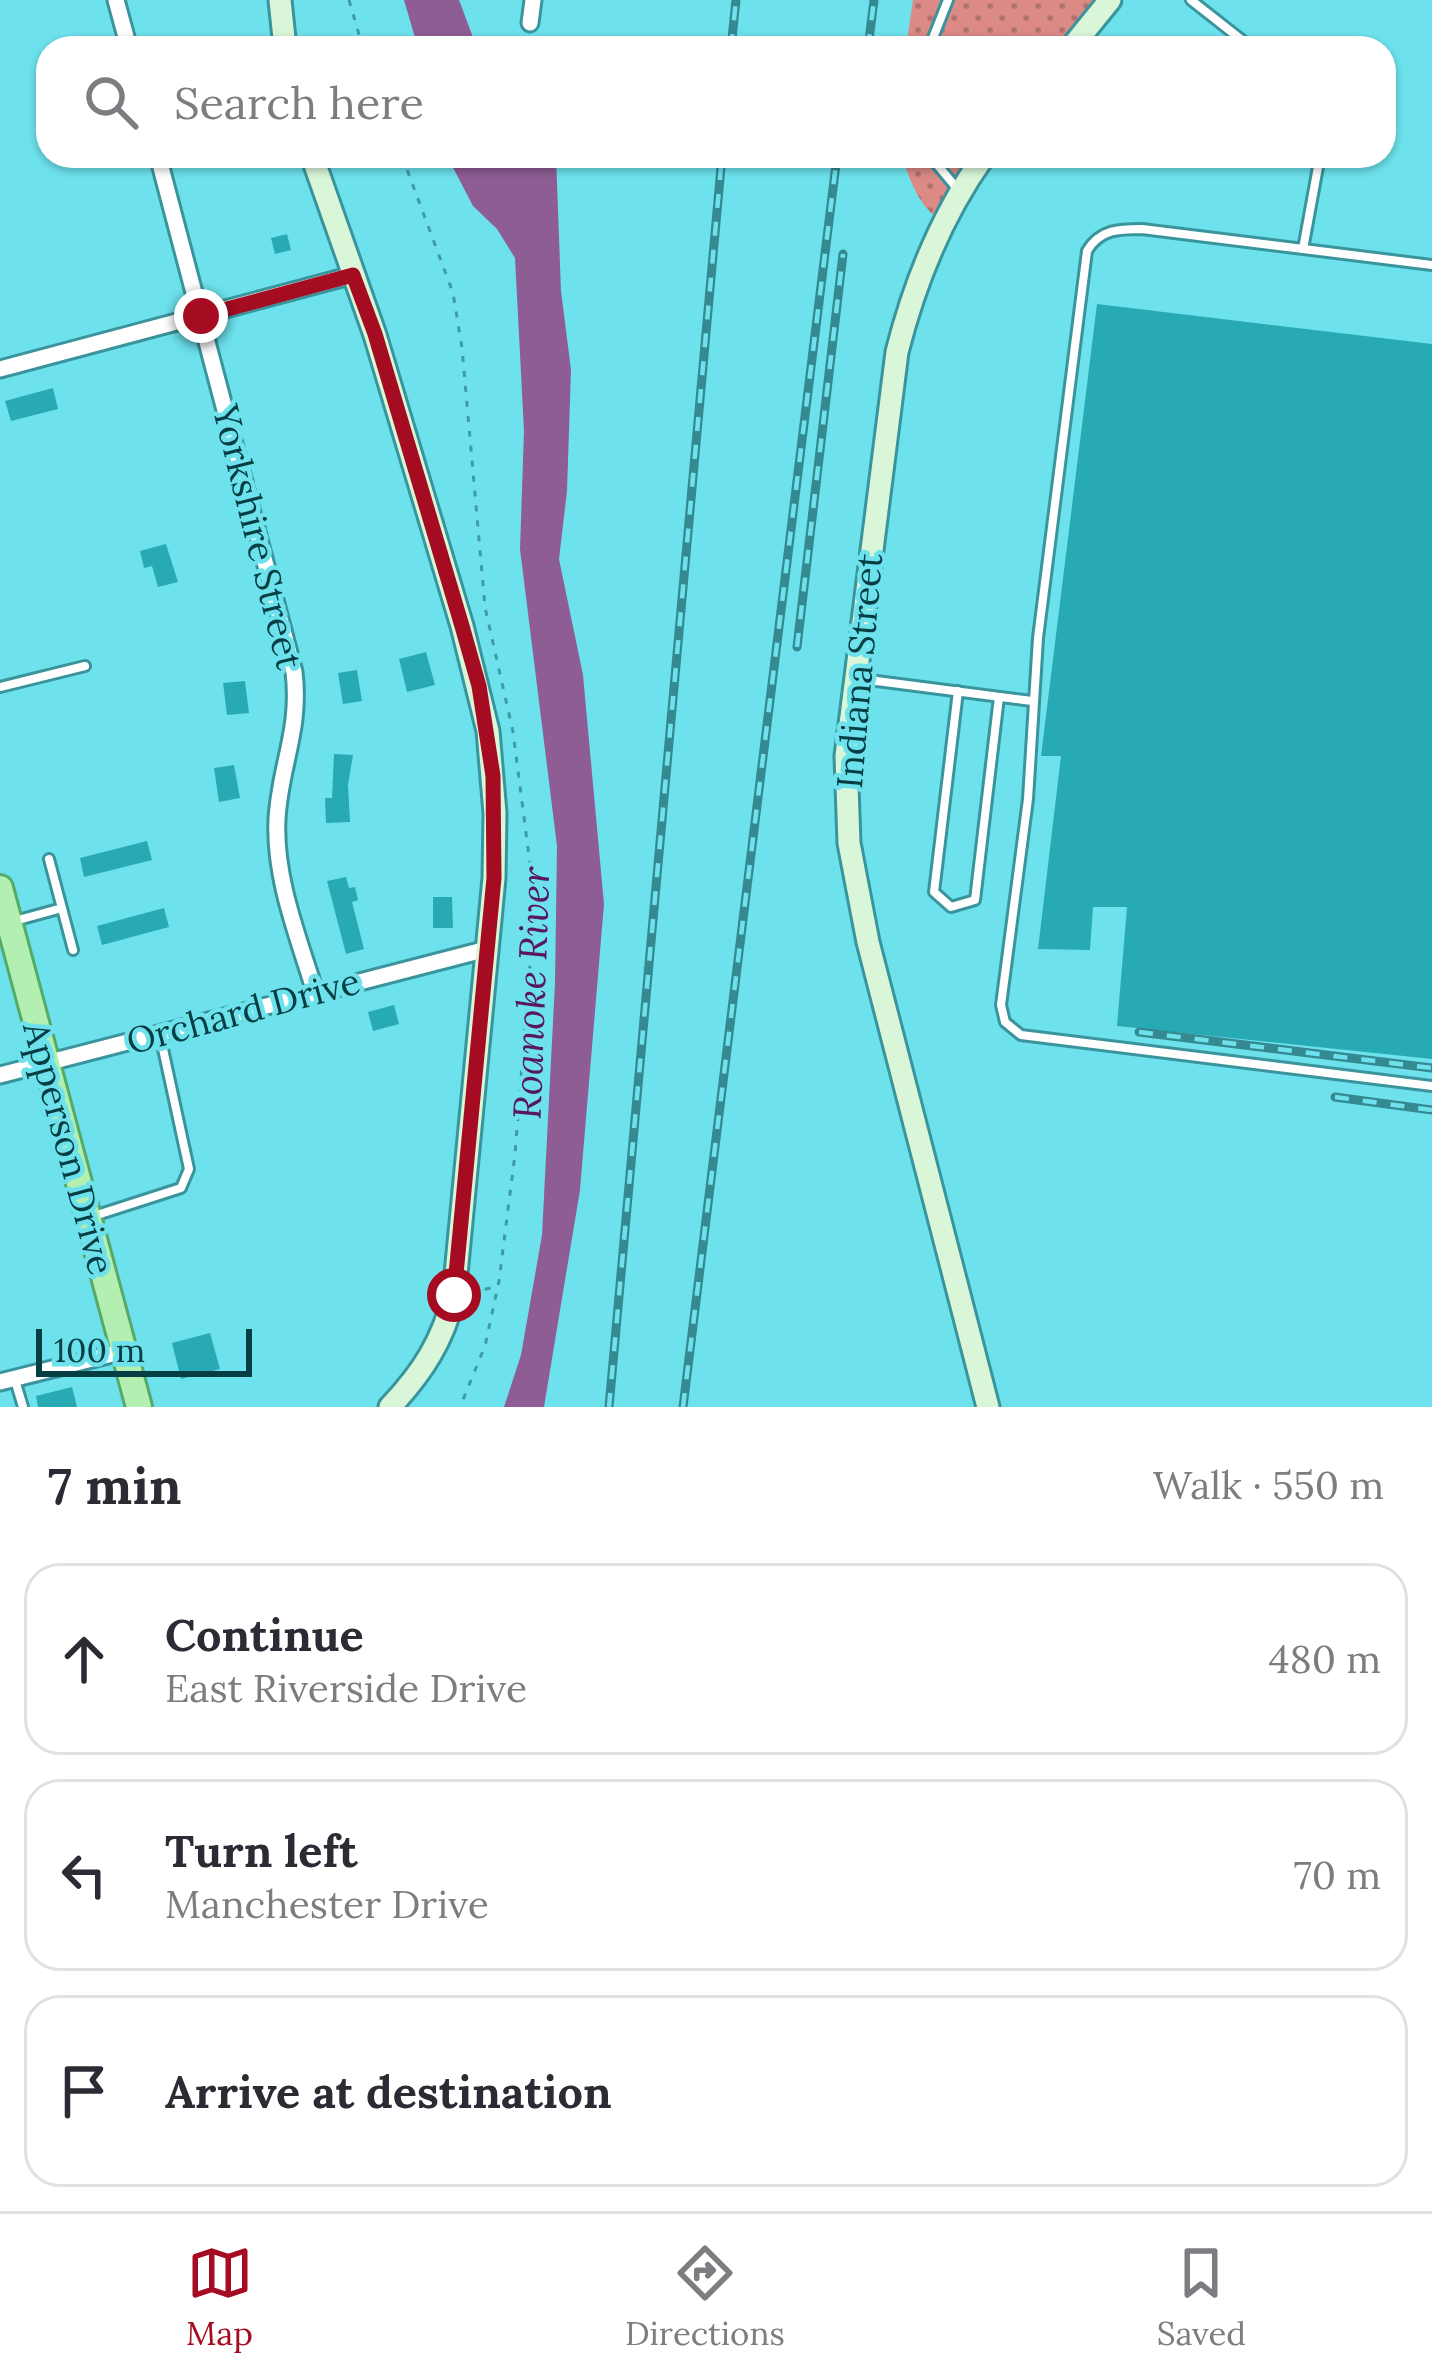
<!DOCTYPE html>
<meta charset="utf-8">
<style>
body{margin:0;font-family:Lora,serif;background:#f7f7f7;color:#2b2b33}
.scale{position:absolute;left:36px;bottom:30px;width:216px;box-sizing:border-box;padding-left:12px;border:6px solid #073e43;border-top:0;font-size:33px;line-height:42px;white-space:nowrap;color:#073e43;-webkit-text-stroke:9px #6de2ed;paint-order:stroke}
.stop{position:absolute;width:36px;height:36px;margin:-27px;border:9px solid #a50b21;border-radius:50%;background:#fff}
.stop.end{background:#a50b21;border-color:#fff;box-shadow:0 3px 12px #0008}
.list{margin:0;padding:0;list-style:none}
h2{display:flex;justify-content:space-between;align-items:center;height:156px;margin:0;padding:0 48px;font-size:51px}
h2 small{font-size:39px;font-weight:400;color:#7c7c81}
.list li{display:grid;grid-template-columns:78px 1fr auto;gap:36px;align-items:center;box-sizing:border-box;height:192px;margin:0 24px 24px;padding:0 24px;border:3px solid #e1e1e2;border-radius:36px}
.list b{display:block;font-size:45px;white-space:nowrap}
.list p{margin:0;font-size:39px;white-space:nowrap;color:#7c7c81}
.list em{font-size:39px;font-style:normal;color:#7c7c81}
.icon{flex:none;width:66px;height:66px;fill:none;stroke:currentColor;stroke-width:2;stroke-linecap:round;stroke-linejoin:round}
.map{position:relative;flex:none;width:1432px;height:1407px;overflow:hidden}
.search{position:absolute;background:#fff;box-shadow:0 3px 9px #0004;left:36px;right:36px;top:36px;height:132px;display:flex;align-items:center;gap:30px;box-sizing:border-box;padding:0 42px;border-radius:36px;color:#7c7c81;font-size:45px}
.sheet{height:804px;background:#fff}
nav{display:flex;justify-content:space-around;align-items:center;box-sizing:border-box;height:168px;border-top:3px solid #e1e1e2;background:#fff;font-size:33px;color:#7c7c81}
nav a{display:grid;justify-items:center;gap:6px}
nav .on{color:#a50b21}
.map>svg:first-child{display:block}
</style>
<div class="map">
<svg width="1432" height="1407" viewBox="0 0 1432 1407">
<defs>
<pattern id="grass-dots" width="8" height="8" patternUnits="userSpaceOnUse" patternTransform="scale(3)"><rect width="8" height="8" fill="#db8a86"/><path d="M2 2h.1M6 6h.1" fill="none" stroke="#b0726f" stroke-width="1.8" stroke-linecap="round"/></pattern>
</defs>
<rect width="100%" height="100%" fill="#6de2ed"/>
<path fill="url(#grass-dots)" d="M 913,0 L 1098,0 L 1071,48 L 906,48 Z
M 902,156 L 984,156 L 943,222 C 920,208 910,182 902,156 Z"/>
<path fill="#8f5d95" d="M 404,0 L 459,0 L 477,48 L 418,48 Z
M 447,156 L 556,156 L 561,291 L 571,370 L 567,491 L 559,559 L 583,675 L 604,904 L 580,1190 L 544,1407 L 504,1407 L 521,1355 L 542,1235 L 555,983 L 557,846 L 520,549 L 524,431 L 515,258 L 497,229 L 473,206 Z"/>
<path fill="#28aab4" d="M 287,234 L 291,250 L 275,254 L 271,238 Z
M 1097,304 L 1432,344 L 1432,1059 L 1117,1026 L 1127,907 L 1093,907 L 1090,950 L 1038,949 L 1061,756 L 1041,756 Z
M 53,388 L 58,409 L 11,421 L 5,401 Z
M 166,544 L 178,582 L 158,587 L 152,566 L 144,568 L 140,551 Z
M 426,652 L 435,685 L 407,692 L 399,659 Z
M 357,670 L 362,701 L 343,704 L 338,673 Z
M 245,681 L 249,713 L 227,715 L 223,683 Z
M 334,754 L 353,755 L 348,785 L 350,822 L 326,823 L 325,798 L 332,798 Z
M 234,765 L 240,798 L 219,802 L 214,768 Z
M 147,841 L 152,860 L 84,877 L 80,858 Z
M 346,877 L 349,888 L 355,887 L 358,900 L 352,902 L 364,949 L 346,954 L 327,881 Z
M 433,897 L 452,897 L 453,928 L 433,928 Z
M 164,908 L 169,927 L 102,945 L 97,926 Z
M 394,1005 L 399,1024 L 373,1031 L 368,1012 Z
M 210,1333 L 220,1369 L 181,1379 L 172,1343 Z
M 72,1387 L 77,1407 L 38,1407 L 36,1396 Z"/>
<g fill="none" stroke-linecap="round" stroke-linejoin="round">
<defs>
<path id="lane" d="M 1191,0 L 1252,48
M 929,48 L 948,0
M 930,156 L 960,192
M 1303,249 L 1320,156
M 1432,265 L 1142,229 C 1119,229 1100,229 1087,251 L 1038,638 L 1028,799 L 1001,1005 L 1005,1022 L 1021,1035 L 1432,1086
M 861,679 L 1032,701
M 0,687 L 85,666
M 958,691 L 934,892 L 951,907 L 975,900 L 999,697
M 49,859 L 73,950
M 11,922 L 62,908
M 94,1216 L 181,1188 L 189,1169 L 160,1035
M 15,1380 L 23,1407"/>
<path id="street" d="M 116,0 L 129,48
M 530,23 L 533,0
M 158,156 L 294,672 C 301,730 280,765 277,819 C 274,878 298,936 315,992
M 0,369 L 353,275
M 0,1075 L 487,949
M 0,1382 L 124,1351"/>
<path id="secondary" d="M 280,0 L 285,48
M 1071,48 L 1110,0
M 312,156 L 375,335 L 462,626 L 488,731 L 495,813 L 494,878 L 454,1295 C 443,1341 422,1373 390,1407
M 984,156 C 941,216 915,281 897,352 L 846,756 L 849,843 L 868,942 L 988,1407"/>
<path id="primary" d="M 0,888 L 139,1407"/>
</defs>
<use href="#lane" stroke="#3a949c" stroke-width="14"/>
<use href="#street" stroke="#3a949c" stroke-width="21"/>
<use href="#secondary" stroke="#3a949c" stroke-width="27"/>
<use href="#primary" stroke="#56aa69" stroke-width="30"/>
<path stroke="#409aa2" stroke-width="3" stroke-dasharray="6 9" stroke-linecap="butt" d="M 349,0 L 363,48
M 402,156 L 453,293 L 462,348 L 485,607 L 513,732 L 530,864 L 533,927 L 515,1154 L 499,1281 L 485,1346 L 460,1407
M 470,1292 L 496,1287"/>
<use href="#lane" stroke="#fff" stroke-width="8"/>
<use href="#street" stroke="#fff" stroke-width="15"/>
<use href="#secondary" stroke="#d9f7d8" stroke-width="21"/>
<use href="#primary" stroke="#b3efb1" stroke-width="24"/>
<defs>
<path id="rail" d="M 731,48 L 736,0
M 868,48 L 874,0
M 797,647 L 843,254
M 1139,1032 L 1432,1068
M 1335,1097 L 1432,1110
M 609,1407 L 722,156
M 683,1407 L 837,156"/>
</defs>
<use href="#rail" stroke="#358990" stroke-width="9"/>
<use href="#rail" stroke="#6de2ed" stroke-width="4.5" stroke-dasharray="14" stroke-linecap="butt"/>
</g>
<g fill="none" stroke-linecap="round" stroke-linejoin="round">
<path stroke="#a50b21" stroke-width="15" d="M 201,316 L 353,275 L 375,334 L 462,626 L 479,686 L 493,776 L 494,878 L 454,1295"/>
</g>
<g text-anchor="middle" dominant-baseline="central" stroke-width="9" stroke-linejoin="round" paint-order="stroke">
<g font-size="36" fill="#073e43" stroke="#6de2ed">
<text transform="translate(258 537) rotate(76)">Yorkshire Street</text>
<text transform="translate(859 671) rotate(-85)">Indiana Street</text>
<text transform="translate(243 1011) rotate(-15)">Orchard Drive</text>
<text transform="translate(69 1148) rotate(75)">Apperson Drive</text>
</g>
<g font-size="39" font-style="italic" fill="#58175f" stroke="#6de2ed">
<text transform="translate(531 993) rotate(-88)">Roanoke River</text>
</g>
</g>
</svg>
<div class="scale">100 m</div>
<div class="stop" style="left:454px;top:1295px"></div>
<div class="stop end" style="left:201px;top:316px"></div>
<div class="search"><svg class="icon" aria-label="search" viewBox="0 0 24 24"><circle cx="10" cy="10" r="6"/><path d="M15 15l6 6"/></svg>Search here</div>
</div>
<section class="sheet">
<h2>7 min<small>Walk · 550 m</small></h2>
<ul class="list">
<li><svg class="icon" aria-label="ahead" viewBox="0 0 24 24"><path d="M12 20V5M6 11l6-6 6 6"/></svg><div><b>Continue</b><p>East Riverside Drive</p></div><em>480 m</em></li>
<li><svg class="icon" aria-label="left" viewBox="0 0 24 24"><path d="M17 20v-9H6M10 6l-5 5 5 5"/></svg><div><b>Turn left</b><p>Manchester Drive</p></div><em>70 m</em></li>
<li><svg class="icon" aria-label="arrive" viewBox="0 0 24 24"><path d="M6 21V4h12l-3 4 3 4H6"/></svg><div><b>Arrive at destination</b></div></li>
</ul>
</section>
<nav>
<a class="on"><svg class="icon" aria-label="map" viewBox="0 0 24 24"><path d="M3 6l6-2 6 2 6-2v14l-6 2-6-2-6 2zM9 4v14M15 6v14"/></svg>Map</a>
<a><svg class="icon" aria-label="directions" viewBox="0 0 24 24"><path d="M12 3l9 9-9 9-9-9zM9 14v-3h6M13 9l2 2-2 2"/></svg>Directions</a>
<a><svg class="icon" aria-label="saved" viewBox="0 0 24 24"><path d="M7 4h10v16l-5-4-5 4z"/></svg>Saved</a>
</nav>
